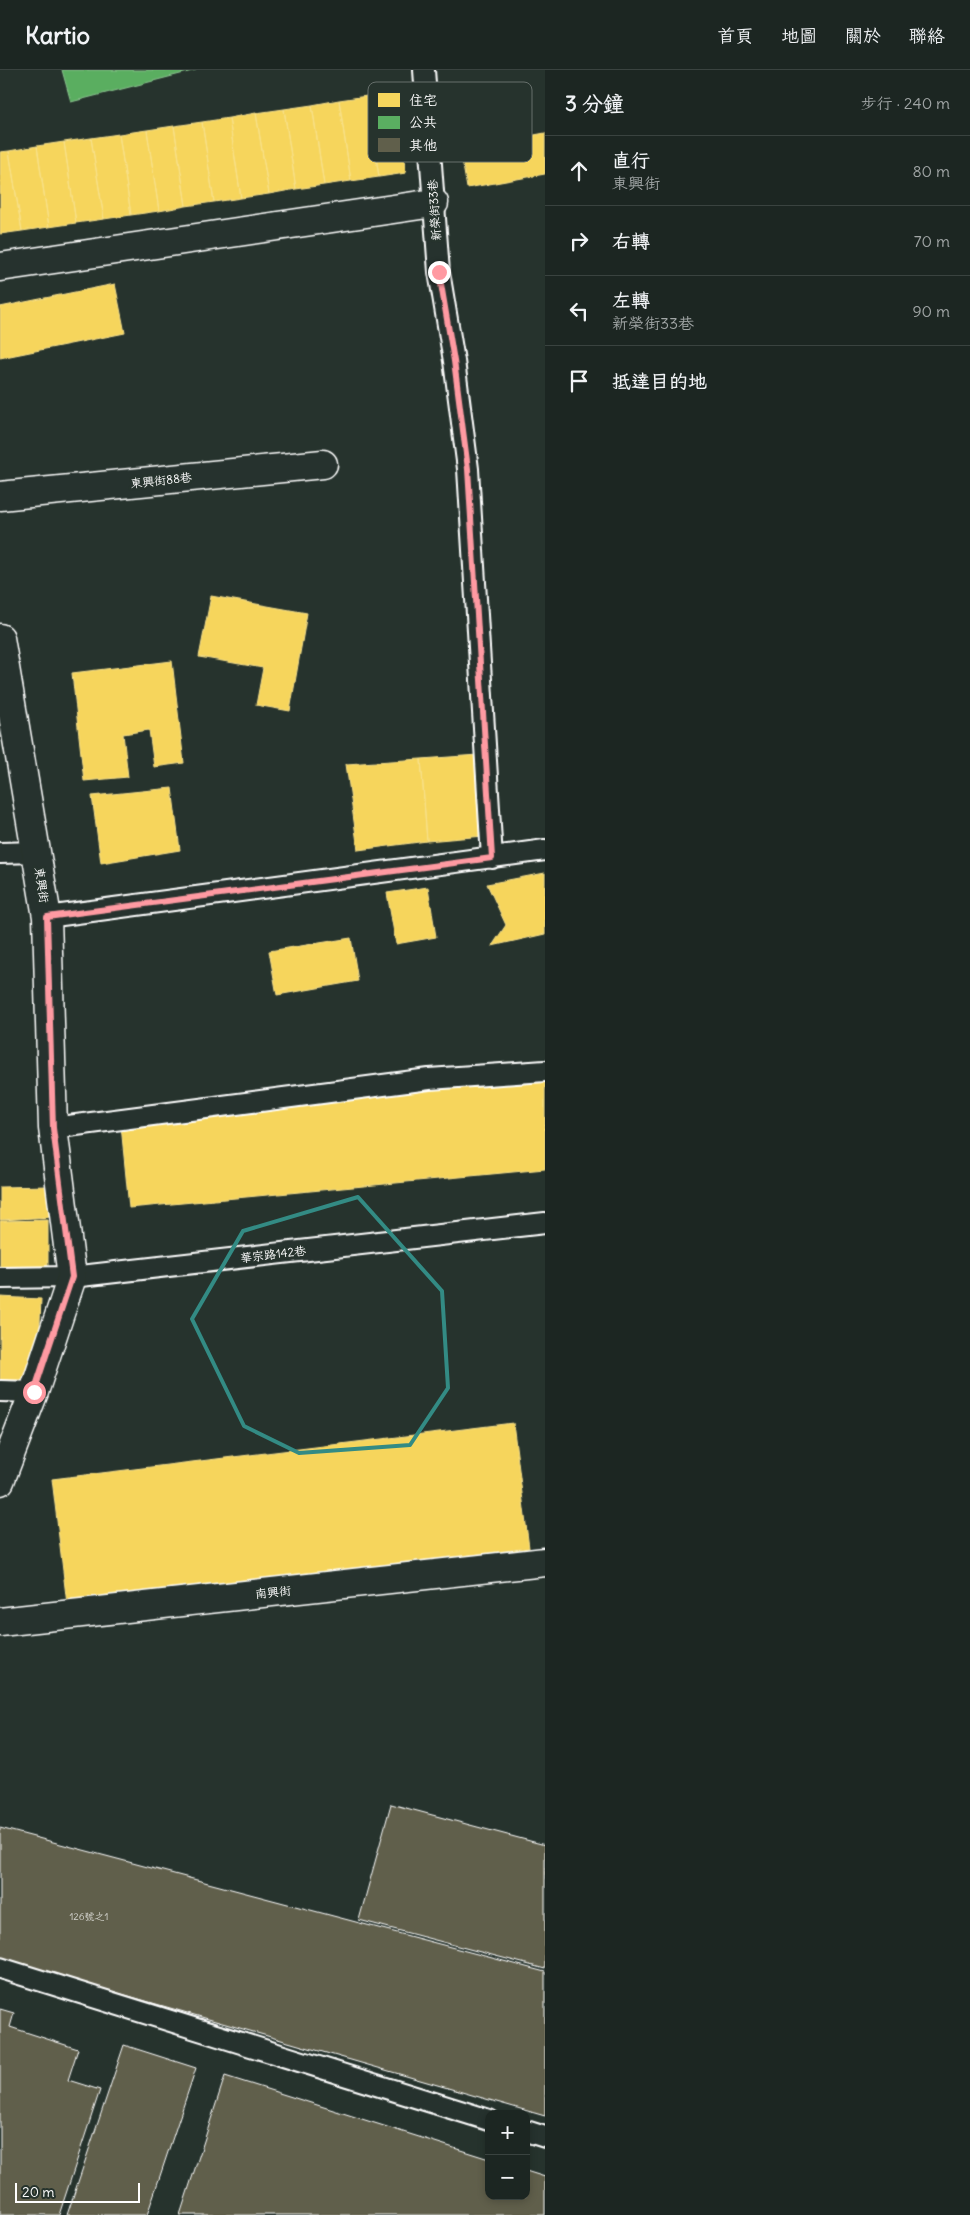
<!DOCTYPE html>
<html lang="zh-TW">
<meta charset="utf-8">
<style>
body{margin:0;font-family:Delius,"LXGW WenKai TC",sans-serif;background:#252e2a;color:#f1f3f6}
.controls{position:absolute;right:15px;bottom:15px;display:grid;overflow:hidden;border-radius:10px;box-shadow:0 2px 8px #0003}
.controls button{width:45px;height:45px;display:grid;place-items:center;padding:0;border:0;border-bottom:1px solid #3a4340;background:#1c2622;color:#f1f3f6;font:25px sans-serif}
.scale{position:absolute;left:15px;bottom:12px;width:125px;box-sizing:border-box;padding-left:5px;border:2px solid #fff;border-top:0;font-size:14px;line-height:18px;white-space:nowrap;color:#fff;-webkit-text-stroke:4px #26332d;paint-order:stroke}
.stop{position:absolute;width:15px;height:15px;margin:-11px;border:4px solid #ff9aa2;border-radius:50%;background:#fff}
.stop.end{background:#ff9aa2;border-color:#fff;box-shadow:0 1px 5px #0008}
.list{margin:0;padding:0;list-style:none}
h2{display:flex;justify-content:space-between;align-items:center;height:65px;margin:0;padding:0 20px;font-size:21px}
h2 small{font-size:16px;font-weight:400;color:#a0a5a5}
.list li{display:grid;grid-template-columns:32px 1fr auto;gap:15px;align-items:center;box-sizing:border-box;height:70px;padding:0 20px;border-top:1px solid #3a4340}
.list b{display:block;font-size:19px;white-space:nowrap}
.list p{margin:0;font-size:16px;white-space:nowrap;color:#a0a5a5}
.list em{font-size:16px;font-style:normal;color:#a0a5a5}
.icon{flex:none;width:28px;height:28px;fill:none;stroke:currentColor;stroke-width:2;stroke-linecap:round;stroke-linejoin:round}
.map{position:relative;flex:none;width:545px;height:2145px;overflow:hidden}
header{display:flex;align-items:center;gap:30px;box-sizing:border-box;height:70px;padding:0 25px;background:#1c2622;border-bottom:1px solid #3a4340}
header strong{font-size:24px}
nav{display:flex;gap:28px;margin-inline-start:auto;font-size:18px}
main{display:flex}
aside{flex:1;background:#1c2622}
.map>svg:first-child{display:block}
</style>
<header>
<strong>Kartio</strong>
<nav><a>首頁</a><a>地圖</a><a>關於</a><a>聯絡</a></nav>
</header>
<main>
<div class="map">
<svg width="545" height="2145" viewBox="0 0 545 2145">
<rect width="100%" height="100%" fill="#26332d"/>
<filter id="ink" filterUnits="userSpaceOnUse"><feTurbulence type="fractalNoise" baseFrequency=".02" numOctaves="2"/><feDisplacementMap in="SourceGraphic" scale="10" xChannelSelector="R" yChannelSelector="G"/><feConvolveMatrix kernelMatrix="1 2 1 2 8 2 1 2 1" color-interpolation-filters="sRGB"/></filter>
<g filter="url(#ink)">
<path fill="#f6d55c" stroke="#f9e28d" d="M 394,22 L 406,103 L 379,107 L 367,26 Z
M 367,26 L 379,107 L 351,111 L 339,30 Z
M 339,30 L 351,111 L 324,115 L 312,35 Z
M 312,35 L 324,115 L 296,119 L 284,39 Z
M 284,39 L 296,119 L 269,124 L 256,43 Z
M 256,43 L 269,124 L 241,128 L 229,48 Z
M 229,48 L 241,128 L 214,132 L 202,52 Z
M 202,52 L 214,132 L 186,136 L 174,56 Z
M 174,56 L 186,136 L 159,141 L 147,60 Z
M 147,60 L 159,141 L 131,145 L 119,64 Z
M 545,63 L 545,104 L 467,118 L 460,79 Z
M 119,64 L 131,145 L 104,149 L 91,68 Z
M 91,68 L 104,149 L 76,153 L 64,72 Z
M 64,72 L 76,153 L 49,157 L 37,76 Z
M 37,76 L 49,157 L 22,161 L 9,81 Z
M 9,81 L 22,161 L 0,164 L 0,82 Z
M 115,214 L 125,263 L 0,288 L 0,237 Z
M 211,526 L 307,543 L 290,641 L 256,635 L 263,598 L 199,587 Z
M 172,591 L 184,693 L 154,697 L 149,660 L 123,664 L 128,707 L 84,711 L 72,603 Z
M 478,685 L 484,766 L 427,771 L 421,689 Z
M 421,689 L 427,771 L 358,780 L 346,694 Z
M 172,718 L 180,780 L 101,793 L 92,726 Z
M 545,803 L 545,864 L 492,876 L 506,855 L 487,814 Z
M 428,817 L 436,867 L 396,874 L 387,823 Z
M 351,868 L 358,911 L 277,925 L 269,881 Z
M 545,1005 L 545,1099 L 129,1138 L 120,1045 Z
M 49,1116 L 51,1147 L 0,1150 L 0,1117 Z
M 48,1150 L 48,1202 L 0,1203 L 0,1151 Z
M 0,1227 L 41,1229 L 37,1321 L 0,1320 Z
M 513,1353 L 529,1478 L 67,1534 L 52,1409 Z"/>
<path fill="#5aae61" stroke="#8cc690" d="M 62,0 L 196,0 L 71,32 Z"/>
<path fill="#605f4b" stroke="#fff" d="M 391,1734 L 545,1775 L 545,1899 L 359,1850 Z
M 0,1758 L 545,1902 L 545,2046 L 0,1889 Z
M 0,1939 L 14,1943 L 10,1957 L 78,1979 L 68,2010 L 100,2020 L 59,2145 L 0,2145 Z
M 124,1975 L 196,1998 L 147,2145 L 67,2145 Z
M 225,2006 L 489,2089 L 489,2126 L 526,2126 L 526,2101 L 545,2107 L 545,2145 L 180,2145 Z"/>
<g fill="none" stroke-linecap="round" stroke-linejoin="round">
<defs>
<path id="service" d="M 424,0 L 439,202 L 454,291 L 468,399 L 492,788
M 0,783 L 37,782
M 47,847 L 545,780
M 53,1058 L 429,1009 L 545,1001
M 0,1208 L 72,1207 L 545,1153
M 0,1321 L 34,1322
M 0,1898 L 489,2050
M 526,2061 L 545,2067"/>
<path id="minor" d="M 0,197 L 434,133
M 0,426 L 323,394
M 0,568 L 47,847 L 53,1058 L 72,1207 L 34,1322 L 0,1411
M 0,1552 L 545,1492"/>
</defs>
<use href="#service" stroke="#fff" stroke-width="24"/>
<use href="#minor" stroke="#fff" stroke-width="31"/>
<use href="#service" stroke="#26332d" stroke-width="20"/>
<use href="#minor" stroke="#26332d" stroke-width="28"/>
</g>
</g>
<g fill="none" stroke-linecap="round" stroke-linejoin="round" filter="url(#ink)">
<path stroke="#ff9aa2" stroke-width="6" d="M 34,1322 L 72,1207 L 53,1058 L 47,847 L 492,788 L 468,399 L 454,291 L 439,202"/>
</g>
<path fill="none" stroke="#338b84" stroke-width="4" stroke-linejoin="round" d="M 358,1127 L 442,1221 L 448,1318 L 410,1375 L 299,1383 L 244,1356 L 192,1249 L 243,1161 Z"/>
<g text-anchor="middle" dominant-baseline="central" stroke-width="5" stroke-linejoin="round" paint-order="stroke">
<g font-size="10" fill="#d7d7d2">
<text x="89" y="1846">126號之1</text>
</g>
<g font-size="12" fill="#fff" stroke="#26332d">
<text transform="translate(434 140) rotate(-94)">新榮街33巷</text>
<text transform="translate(161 410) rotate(-6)">東興街88巷</text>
<text transform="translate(42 815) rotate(82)">東興街</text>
<text transform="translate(273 1184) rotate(-7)">華宗路142巷</text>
<text transform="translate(273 1522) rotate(-6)">南興街</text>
</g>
</g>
<rect x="368" y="12" width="164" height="80" rx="8" fill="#26332d" stroke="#67706c" stroke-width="1"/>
<rect x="378" y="23" width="22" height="14" fill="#f6d55c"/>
<rect x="378" y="46" width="22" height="13" fill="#5aae61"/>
<rect x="378" y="68" width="22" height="14" fill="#605f4b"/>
<g font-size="14" fill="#fff">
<text x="409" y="35">住宅</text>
<text x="409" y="57">公共</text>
<text x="409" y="80">其他</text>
</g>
</svg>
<div class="controls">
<button>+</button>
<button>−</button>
</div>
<div class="scale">20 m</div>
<div class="stop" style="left:34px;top:1322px"></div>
<div class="stop end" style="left:439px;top:202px"></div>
</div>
<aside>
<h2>3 分鐘<small>步行 · 240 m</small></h2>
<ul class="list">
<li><svg class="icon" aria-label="ahead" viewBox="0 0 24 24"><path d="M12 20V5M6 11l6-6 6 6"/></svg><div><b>直行</b><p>東興街</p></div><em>80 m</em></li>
<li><svg class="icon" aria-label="right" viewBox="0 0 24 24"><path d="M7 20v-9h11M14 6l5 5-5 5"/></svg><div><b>右轉</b></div><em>70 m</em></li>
<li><svg class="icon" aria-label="left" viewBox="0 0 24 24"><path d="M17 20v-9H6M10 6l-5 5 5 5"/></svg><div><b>左轉</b><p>新榮街33巷</p></div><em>90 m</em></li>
<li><svg class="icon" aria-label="arrive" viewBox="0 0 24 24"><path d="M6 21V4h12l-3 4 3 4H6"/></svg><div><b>抵達目的地</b></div></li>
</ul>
</aside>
</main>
